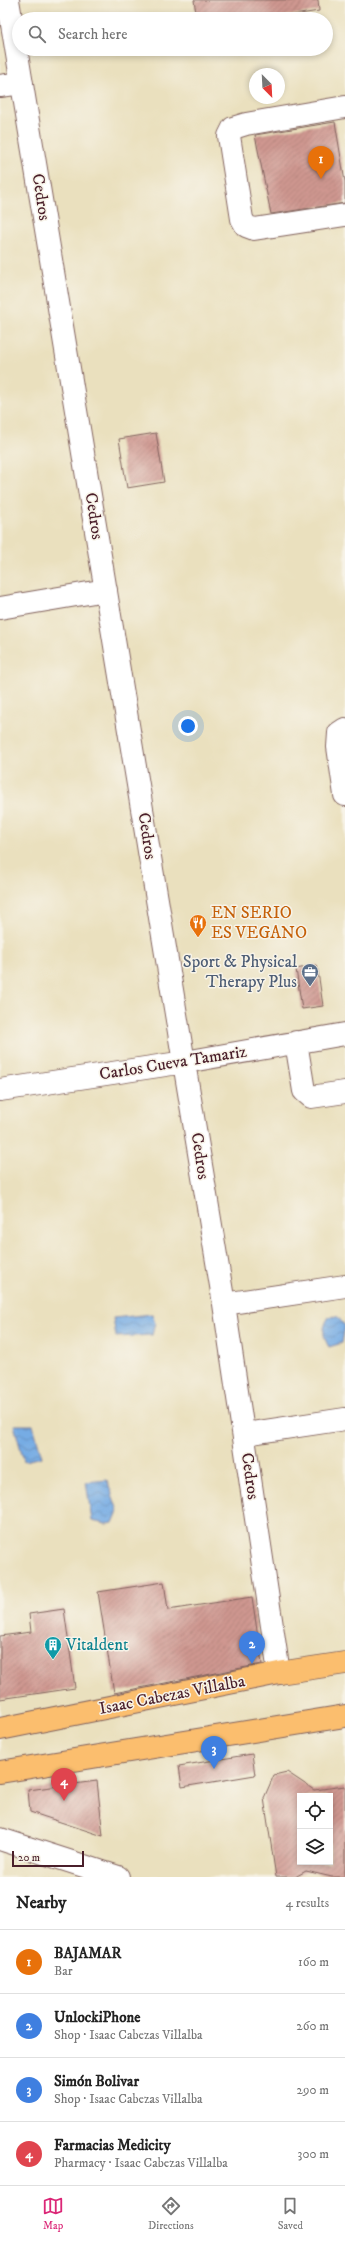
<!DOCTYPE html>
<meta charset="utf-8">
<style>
body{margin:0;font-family:"IM FELL DW Pica",serif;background:#f2f2f2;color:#222}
.controls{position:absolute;right:12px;bottom:12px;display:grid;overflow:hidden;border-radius:0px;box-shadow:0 2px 6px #0003}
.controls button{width:36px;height:36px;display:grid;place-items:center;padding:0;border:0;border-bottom:1px solid #e0e0e0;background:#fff;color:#222;font:20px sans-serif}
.compass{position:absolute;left:249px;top:68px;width:36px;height:36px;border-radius:50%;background:#fff;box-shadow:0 2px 6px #0003;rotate:156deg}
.scale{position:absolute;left:12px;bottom:10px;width:72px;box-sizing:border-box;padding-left:4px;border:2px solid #4a1f2b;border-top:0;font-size:11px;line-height:14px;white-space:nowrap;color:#4a1f2b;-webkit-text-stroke:3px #f7f3e8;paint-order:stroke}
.you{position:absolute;left:188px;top:726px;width:14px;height:14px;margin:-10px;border:3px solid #fff;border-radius:50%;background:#1a73e8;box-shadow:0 0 0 6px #1a73e833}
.badge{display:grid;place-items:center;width:26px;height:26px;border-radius:50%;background:#db2777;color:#fff;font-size:13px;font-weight:700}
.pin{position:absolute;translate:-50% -33px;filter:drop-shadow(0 1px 2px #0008)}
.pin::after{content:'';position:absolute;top:21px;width:14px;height:12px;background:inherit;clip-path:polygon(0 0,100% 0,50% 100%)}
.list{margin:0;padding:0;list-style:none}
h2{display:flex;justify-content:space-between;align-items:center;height:52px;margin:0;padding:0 16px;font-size:17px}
h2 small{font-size:13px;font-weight:400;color:#767676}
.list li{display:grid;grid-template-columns:26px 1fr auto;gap:12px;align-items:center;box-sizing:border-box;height:64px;padding:0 16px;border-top:1px solid #e0e0e0}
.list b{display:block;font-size:15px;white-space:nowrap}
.list p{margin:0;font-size:13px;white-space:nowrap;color:#767676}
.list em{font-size:13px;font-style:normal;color:#767676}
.icon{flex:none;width:22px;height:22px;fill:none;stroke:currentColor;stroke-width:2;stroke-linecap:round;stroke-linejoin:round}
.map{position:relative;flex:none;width:345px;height:1877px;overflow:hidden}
.search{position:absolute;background:#fff;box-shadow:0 2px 6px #0003;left:12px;right:12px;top:12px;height:44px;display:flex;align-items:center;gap:10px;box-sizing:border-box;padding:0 14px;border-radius:22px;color:#767676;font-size:15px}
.sheet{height:308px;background:#fff}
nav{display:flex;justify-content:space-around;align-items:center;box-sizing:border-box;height:56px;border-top:1px solid #e0e0e0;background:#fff;font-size:11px;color:#767676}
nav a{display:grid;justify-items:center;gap:2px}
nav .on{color:#db2777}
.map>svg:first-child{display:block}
</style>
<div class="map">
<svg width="345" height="1877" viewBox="0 0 345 1877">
<defs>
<pattern id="water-waves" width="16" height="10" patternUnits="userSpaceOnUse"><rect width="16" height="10" fill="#76ace4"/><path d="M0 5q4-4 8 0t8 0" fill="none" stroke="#638bb9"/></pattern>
<pattern id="building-hatch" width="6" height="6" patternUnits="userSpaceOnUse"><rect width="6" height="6" fill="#cf9790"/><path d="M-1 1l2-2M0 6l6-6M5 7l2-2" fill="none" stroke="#aa7b76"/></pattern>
</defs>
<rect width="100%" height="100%" fill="#f7f3e8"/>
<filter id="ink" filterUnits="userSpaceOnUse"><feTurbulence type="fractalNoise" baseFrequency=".025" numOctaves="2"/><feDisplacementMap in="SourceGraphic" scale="8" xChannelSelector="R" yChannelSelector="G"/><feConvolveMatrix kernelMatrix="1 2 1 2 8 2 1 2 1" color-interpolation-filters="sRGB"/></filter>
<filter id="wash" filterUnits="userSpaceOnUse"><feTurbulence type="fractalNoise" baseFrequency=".012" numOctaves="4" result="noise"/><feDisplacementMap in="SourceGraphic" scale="16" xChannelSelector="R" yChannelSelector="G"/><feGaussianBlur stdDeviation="0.9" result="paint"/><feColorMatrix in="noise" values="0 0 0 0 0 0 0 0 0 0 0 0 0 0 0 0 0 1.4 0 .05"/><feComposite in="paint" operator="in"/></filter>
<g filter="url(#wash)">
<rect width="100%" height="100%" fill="#eae0be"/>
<path fill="url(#water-waves)" stroke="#606688" d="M 152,1314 L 155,1323 L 152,1335 L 116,1337 L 113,1318 Z
M 337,1316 L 345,1326 L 342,1343 L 329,1347 C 322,1336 322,1327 329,1317 Z
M 14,1425 L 33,1425 L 42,1457 L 24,1461 Z
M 107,1480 L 118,1511 L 113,1523 L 106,1524 L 92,1521 L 86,1482 Z"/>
<g id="blocks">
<path fill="url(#building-hatch)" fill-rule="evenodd" d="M 194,0 L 318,0 L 319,11 L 268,19 L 197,19 Z
M 335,122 L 345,182 L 345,203 L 271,214 L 255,135 Z
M 156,433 L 164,482 L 127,488 L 119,439 Z
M 317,965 L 323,1006 L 302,1009 L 296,969 Z
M 164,1582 L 168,1610 L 252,1597 L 262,1664 L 114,1693 L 98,1592 Z
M 64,1609 L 75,1688 L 0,1699 L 0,1636 L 31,1632 L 29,1614 Z
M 252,1754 L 255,1775 L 182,1787 L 179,1766 Z
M 287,1772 L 314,1790 L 345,1786 L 345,1877 L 332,1877 L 306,1871 L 295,1877 L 276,1877 L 264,1798 L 274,1775 ZM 300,1796 L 330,1796 L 330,1862 L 300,1862 Z
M 97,1781 L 103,1836 L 30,1812 L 28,1790 Z"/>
</g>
</g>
<g filter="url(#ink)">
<use href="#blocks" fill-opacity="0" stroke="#82635e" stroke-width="1"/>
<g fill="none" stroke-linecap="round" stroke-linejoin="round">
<defs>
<path id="minor" d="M 8,0 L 224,1304 L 279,1673
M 0,86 L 22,83
M 345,107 L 246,124 L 233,128 L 229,136 L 242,219 L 246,226 L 254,229 L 345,215
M 0,608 L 106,590
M 345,729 L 339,733 L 338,747 L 345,795
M 296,1042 L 304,1091 L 311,1097 L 345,1092
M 0,1090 L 185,1062 L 345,1034
M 224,1304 L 345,1286
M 244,1434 L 345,1419
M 0,1839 L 118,1877"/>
<path id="major" d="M 0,1729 L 279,1673 L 345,1663
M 0,1772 L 345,1716"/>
</defs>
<use href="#minor" stroke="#82635e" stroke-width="24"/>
<use href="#major" stroke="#82635e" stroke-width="24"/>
<use href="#minor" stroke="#fff" stroke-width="22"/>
<use href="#major" stroke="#fbbe6e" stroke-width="22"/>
</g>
</g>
<defs>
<symbol id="restaurant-pin" viewBox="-11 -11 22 30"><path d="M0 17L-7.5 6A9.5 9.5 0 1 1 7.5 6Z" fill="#e8710a" stroke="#f7f3e8"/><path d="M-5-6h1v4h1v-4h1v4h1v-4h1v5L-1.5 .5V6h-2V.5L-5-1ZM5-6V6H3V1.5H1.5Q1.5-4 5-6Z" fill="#fff"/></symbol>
<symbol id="office-pin" viewBox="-11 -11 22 30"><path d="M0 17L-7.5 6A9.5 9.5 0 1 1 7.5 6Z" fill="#5c6f8a" stroke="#f7f3e8"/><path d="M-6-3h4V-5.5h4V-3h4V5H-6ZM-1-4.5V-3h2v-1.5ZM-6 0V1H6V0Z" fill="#fff"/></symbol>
<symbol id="building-pin" viewBox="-11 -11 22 30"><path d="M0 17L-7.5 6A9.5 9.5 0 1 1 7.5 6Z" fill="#0f9aa8" stroke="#f7f3e8"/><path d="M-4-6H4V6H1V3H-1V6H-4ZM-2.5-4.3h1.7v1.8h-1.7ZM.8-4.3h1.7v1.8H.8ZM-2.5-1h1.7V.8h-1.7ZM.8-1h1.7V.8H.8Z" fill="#fff"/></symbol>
</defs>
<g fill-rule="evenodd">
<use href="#restaurant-pin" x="188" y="913" width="20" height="27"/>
<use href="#office-pin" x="300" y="962" width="20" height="27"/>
<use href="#building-pin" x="43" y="1635" width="20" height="27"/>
</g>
<g text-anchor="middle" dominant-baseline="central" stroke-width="3" stroke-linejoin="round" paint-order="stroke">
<g font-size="17" fill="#4a1f2b" stroke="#f7f3e8">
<text transform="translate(41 197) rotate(81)">Cedros</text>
<text transform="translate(94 516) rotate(81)">Cedros</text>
<text transform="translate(147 836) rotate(81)">Cedros</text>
<text transform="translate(173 1063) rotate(-9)">Carlos Cueva Tamariz</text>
<text transform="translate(200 1156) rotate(81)">Cedros</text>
<text transform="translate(250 1476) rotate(82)">Cedros</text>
<text transform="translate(172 1695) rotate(-11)">Isaac Cabezas Villalba</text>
</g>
<g font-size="17" fill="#c56008" stroke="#f7f3e8" text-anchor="start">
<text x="211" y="913">EN SERIO<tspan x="211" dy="20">ES VEGANO</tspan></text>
</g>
<g font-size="17" fill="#4e5e75" stroke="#f7f3e8" text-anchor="end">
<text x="297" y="962">Sport &amp; Physical<tspan x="297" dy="20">Therapy Plus</tspan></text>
</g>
<g font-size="17" fill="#0d838f" stroke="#f7f3e8" text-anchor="start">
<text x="66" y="1645">Vitaldent</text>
</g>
</g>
</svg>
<div class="controls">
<button><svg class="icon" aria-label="locate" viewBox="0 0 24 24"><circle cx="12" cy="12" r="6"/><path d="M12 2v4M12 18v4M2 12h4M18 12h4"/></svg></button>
<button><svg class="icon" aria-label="layers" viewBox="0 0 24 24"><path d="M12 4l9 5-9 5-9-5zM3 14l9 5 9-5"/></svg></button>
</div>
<svg class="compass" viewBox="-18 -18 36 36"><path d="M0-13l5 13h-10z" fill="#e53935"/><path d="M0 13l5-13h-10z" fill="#767676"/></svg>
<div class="scale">20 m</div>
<div class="you"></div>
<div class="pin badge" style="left:321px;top:179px;background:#e8710a">1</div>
<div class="pin badge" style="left:252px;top:1664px;background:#3f7fe0">2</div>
<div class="pin badge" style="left:214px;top:1769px;background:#3f7fe0">3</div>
<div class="pin badge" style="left:64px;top:1801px;background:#e0444e">4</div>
<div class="search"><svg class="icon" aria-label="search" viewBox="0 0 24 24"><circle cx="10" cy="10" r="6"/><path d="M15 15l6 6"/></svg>Search here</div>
</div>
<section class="sheet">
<h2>Nearby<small>4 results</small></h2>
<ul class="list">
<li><span class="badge" style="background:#e8710a">1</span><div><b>BAJAMAR</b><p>Bar</p></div><em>160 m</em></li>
<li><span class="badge" style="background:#3f7fe0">2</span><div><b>UnlockiPhone</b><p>Shop · Isaac Cabezas Villalba</p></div><em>260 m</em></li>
<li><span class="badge" style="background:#3f7fe0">3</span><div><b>Simón Bolivar</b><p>Shop · Isaac Cabezas Villalba</p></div><em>290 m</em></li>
<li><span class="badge" style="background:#e0444e">4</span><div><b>Farmacias Medicity</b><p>Pharmacy · Isaac Cabezas Villalba</p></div><em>300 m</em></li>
</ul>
</section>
<nav>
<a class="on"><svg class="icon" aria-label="map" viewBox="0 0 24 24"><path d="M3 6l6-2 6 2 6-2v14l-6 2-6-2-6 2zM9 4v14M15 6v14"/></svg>Map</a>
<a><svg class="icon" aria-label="directions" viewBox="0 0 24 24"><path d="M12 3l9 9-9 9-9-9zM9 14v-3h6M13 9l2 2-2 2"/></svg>Directions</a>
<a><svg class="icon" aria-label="saved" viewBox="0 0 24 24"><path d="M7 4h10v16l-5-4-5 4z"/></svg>Saved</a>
</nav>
